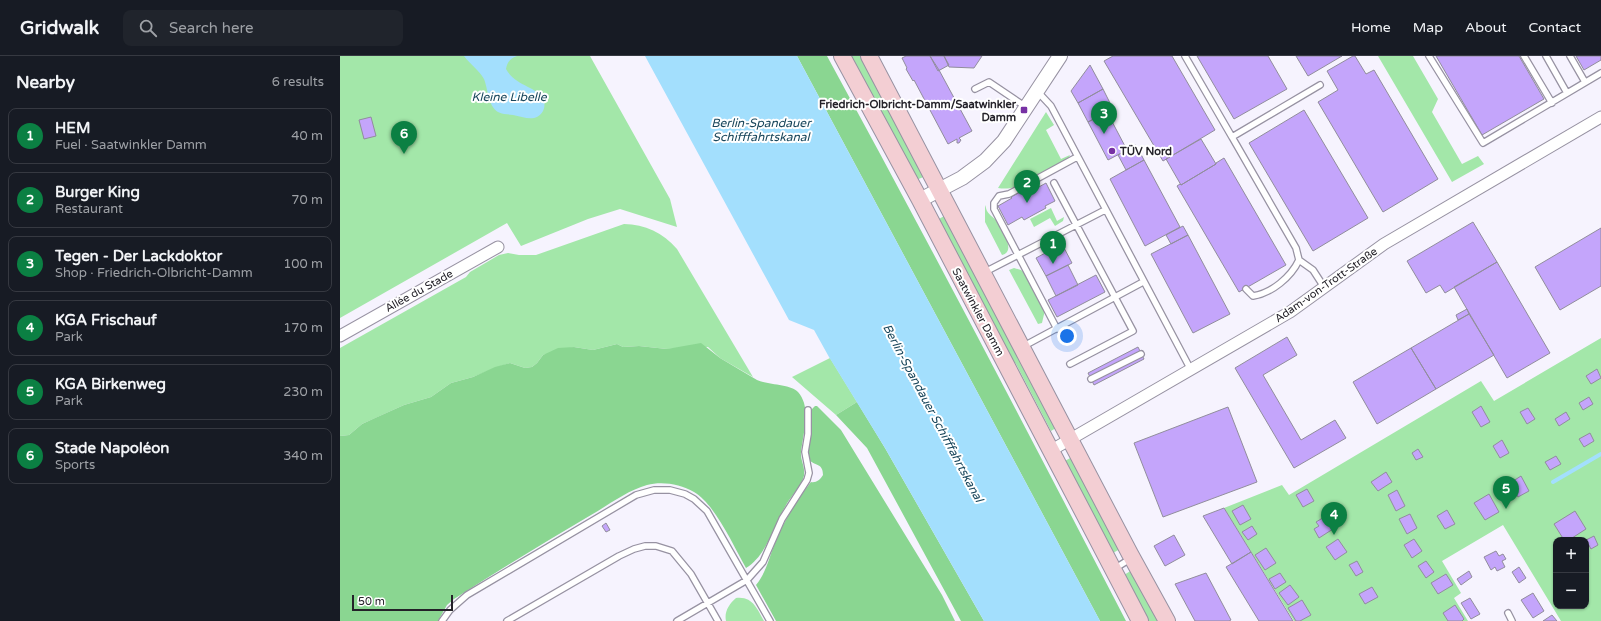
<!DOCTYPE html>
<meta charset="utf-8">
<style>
body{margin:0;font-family:"Varela Round",sans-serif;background:#20242c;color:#f1f3f6}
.controls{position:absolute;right:12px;bottom:12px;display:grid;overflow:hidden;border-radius:8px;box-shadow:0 1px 3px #0004}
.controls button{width:36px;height:36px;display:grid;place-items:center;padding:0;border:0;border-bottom:1px solid #363941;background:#171b24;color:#f1f3f6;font:20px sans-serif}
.scale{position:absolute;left:12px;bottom:10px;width:101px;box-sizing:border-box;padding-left:4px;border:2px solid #242229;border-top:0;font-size:11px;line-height:14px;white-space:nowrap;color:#242229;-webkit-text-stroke:3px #fff;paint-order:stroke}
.you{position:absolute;left:727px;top:280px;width:14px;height:14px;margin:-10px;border:3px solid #fff;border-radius:50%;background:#1a73e8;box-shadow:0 0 0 6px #1a73e833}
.badge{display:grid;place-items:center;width:26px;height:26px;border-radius:50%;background:#0b8043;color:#fff;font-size:13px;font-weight:700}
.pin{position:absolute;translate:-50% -33px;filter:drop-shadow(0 1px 2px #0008)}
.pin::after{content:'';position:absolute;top:21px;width:14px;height:12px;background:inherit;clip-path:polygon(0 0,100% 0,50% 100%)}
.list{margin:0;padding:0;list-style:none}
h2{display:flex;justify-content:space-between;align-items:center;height:52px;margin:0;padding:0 16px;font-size:17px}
h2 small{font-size:13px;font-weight:400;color:#9ea1a6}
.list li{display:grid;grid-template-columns:26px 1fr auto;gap:12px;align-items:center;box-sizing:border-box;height:56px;margin:0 8px 8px;padding:0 8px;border:1px solid #363941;border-radius:8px}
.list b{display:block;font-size:15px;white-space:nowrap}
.list p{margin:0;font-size:13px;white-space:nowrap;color:#9ea1a6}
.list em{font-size:13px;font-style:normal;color:#9ea1a6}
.icon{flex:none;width:22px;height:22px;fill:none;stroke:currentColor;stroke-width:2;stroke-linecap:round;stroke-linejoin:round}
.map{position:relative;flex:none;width:1261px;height:565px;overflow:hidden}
header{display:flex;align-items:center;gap:24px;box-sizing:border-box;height:56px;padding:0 20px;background:#171b24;border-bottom:1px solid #363941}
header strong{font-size:19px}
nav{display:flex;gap:22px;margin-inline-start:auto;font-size:14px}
.search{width:280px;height:36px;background:#20242c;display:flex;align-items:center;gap:10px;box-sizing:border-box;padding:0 14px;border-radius:8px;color:#9ea1a6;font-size:15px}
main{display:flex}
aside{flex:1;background:#171b24}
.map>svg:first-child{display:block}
</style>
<header>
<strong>Gridwalk</strong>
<div class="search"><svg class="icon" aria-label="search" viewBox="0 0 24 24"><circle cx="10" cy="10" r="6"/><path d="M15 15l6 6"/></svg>Search here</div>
<nav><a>Home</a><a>Map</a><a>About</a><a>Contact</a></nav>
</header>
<main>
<aside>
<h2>Nearby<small>6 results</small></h2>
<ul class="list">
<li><span class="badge">1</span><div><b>HEM</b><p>Fuel · Saatwinkler Damm</p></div><em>40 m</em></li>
<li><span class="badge">2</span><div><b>Burger King</b><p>Restaurant</p></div><em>70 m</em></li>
<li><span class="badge">3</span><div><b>Tegen - Der Lackdoktor</b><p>Shop · Friedrich-Olbricht-Damm</p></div><em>100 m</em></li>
<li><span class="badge">4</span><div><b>KGA Frischauf</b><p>Park</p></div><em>170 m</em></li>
<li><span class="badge">5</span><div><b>KGA Birkenweg</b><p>Park</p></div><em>230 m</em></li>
<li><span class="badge">6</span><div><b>Stade Napoléon</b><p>Sports</p></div><em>340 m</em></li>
</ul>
</aside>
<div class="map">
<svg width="1261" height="565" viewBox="0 0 1261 565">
<rect width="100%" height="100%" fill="#f6f3fe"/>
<path fill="#a3e7a9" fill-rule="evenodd" d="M 0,0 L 250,0 L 330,143 L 337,171 L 280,153 L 248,163 L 181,190 L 167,167 L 0,262 Z
M 510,0 L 522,0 L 586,120 L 576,124 Z
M 1038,0 L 1073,0 L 1098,43 L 1092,56 L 1122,108 L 1138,100 L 1144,108 L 1112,126 Z
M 706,56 L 714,69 L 706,74 L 721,103 L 730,99 L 729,101 C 719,109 689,125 677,130 C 671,133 664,133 658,132 Z
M 645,149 C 646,151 646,153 647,155 C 650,160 655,162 658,167 C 663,175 676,196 662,199 L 645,166 Z
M 711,152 L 717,165 L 724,161 L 723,165 L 715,170 L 710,162 L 694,171 L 690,163 Z
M 606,159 L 716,372 L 711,375 L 676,308 L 667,298 L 597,164 Z
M 284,168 C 305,168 323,177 337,193 L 413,321 L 380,302 L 368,291 L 327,293 L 299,290 L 283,291 L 277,288 L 253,294 L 234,291 L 203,299 L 197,307 L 192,311 L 185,312 L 170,307 L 155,312 L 133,321 L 111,327 L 91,341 L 64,349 L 22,368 L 9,379 L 0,380 L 0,292 L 126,221 L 130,216 L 159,199 L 168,197 L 179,199 L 196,199 Z
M 674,212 L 681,214 L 685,217 L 705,254 L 702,267 L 698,268 L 669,214 Z
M 1261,282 L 1261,565 L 1221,565 L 1163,469 L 1102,505 L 1121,537 L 1114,542 L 1128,565 L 954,565 L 884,452 L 942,429 L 949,439 L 1141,325 L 1154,345 ZM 1216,484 L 1246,484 L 1246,550 L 1216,550 Z
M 490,302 L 517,346 L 496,359 L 452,321 Z
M 732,401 L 780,493 L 773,497 L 723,406 Z
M 792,514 L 820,565 L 809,565 L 784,519 Z
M 396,542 C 413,540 417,553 424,565 L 386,565 C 384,556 389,548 396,542 Z"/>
<path fill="#8ad691" d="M 457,0 L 487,0 C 589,187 688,376 786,565 L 760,565 Z
M 361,287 L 380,302 L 417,324 C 428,329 451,328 458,336 C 472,352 463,377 461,396 C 460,405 467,413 463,423 C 459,433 450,441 445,451 C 433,471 427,499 406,512 C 394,491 375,448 354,436 C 340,428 322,425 307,429 C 288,434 267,450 251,459 C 205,486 159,514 114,543 L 107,549 L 98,565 L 0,565 L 0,380 L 9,379 L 22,368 L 35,362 L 64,349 L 91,341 L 111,327 L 133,321 L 155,311 L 170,307 L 185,312 L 192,311 L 197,307 L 203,299 L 218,292 L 234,291 L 253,294 L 277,288 L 283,291 L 299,290 L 327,293 Z
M 517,346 L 545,392 L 644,565 L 621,565 L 527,392 L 496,359 Z
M 475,350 L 477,350 L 501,374 L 602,539 L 615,565 L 436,565 L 416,529 C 426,517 429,502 435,487 C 444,465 456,445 471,426 C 476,427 480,424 483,419 C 483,408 477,410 470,405 C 467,399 471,363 472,353 Z"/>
<path fill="#a3dffd" d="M 124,0 L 177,0 C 170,2 167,7 166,13 C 175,30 198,31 203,43 C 205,47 205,51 203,55 C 196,67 184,61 173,59 C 168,58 163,59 158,56 C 148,50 148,33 144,23 C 139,14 130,8 124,0 Z
M 305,0 L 457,0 L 760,565 L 644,565 L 545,392 L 489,301 L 474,274 L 449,264 Z"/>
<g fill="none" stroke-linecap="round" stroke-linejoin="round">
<path stroke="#a3dffd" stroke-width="4" d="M 1213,426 L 1261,398"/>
</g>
<path fill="#c4a5fb" stroke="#918d9c" d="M 566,0 L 590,0 L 599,14 L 632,75 L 619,82 L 621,84 L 619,87 L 617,87 L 617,83 L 608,88 L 574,24 L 573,25 L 566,13 L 567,12 L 562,2 Z
M 590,0 L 604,0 L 609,9 L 598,15 Z
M 604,0 L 642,0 L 634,12 L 609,11 Z
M 773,0 L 832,0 L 875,74 L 823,105 L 764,5 Z
M 857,0 L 928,0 L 947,33 L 894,63 Z
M 956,0 L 1002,0 L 968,20 Z
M 1013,0 L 1015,0 L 1026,18 L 1034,14 L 1098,123 L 1043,156 L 978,46 L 998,34 L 987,15 Z
M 1096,0 L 1179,0 L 1204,43 L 1142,79 Z
M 1236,0 L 1261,0 L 1261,4 L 1244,14 Z
M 750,9 L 763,33 L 738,47 L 731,35 Z
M 763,33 L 773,53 L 748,66 L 738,47 Z
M 964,54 L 1028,162 L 973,195 L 909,87 Z
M 767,56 L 787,94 L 768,104 L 748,66 Z
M 31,61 L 36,80 L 24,83 L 19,64 Z
M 861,83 L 876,108 L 841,129 L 826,103 Z
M 796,89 L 804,104 L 786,114 L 778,99 Z
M 884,102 L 946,209 L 899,236 L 837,130 L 840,128 L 841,129 L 876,108 L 876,107 Z
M 804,104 L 840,171 L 805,190 L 770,123 Z
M 706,127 L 715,145 L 705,150 L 706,152 L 684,164 L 682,161 L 668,169 L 658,150 L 672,142 L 671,141 L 695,128 L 697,132 Z
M 1133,166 L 1157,206 L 1105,237 L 1100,229 L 1086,237 L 1067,205 Z
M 843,170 L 848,179 L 831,188 L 826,179 Z
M 1261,172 L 1261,230 L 1220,254 L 1195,211 Z
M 848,179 L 890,258 L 853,277 L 811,198 Z
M 722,188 L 732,207 L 706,220 L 696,202 Z
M 1157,206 L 1210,297 L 1167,322 L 1114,231 Z
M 728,209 L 738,229 L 716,240 L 706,220 Z
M 756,219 L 765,236 L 717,261 L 708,244 Z
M 1127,253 L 1129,258 L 1118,264 L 1116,259 Z
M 1129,258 L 1154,299 L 1096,333 L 1071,292 Z
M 947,281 L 957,299 L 923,319 L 961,384 L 995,364 L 1006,382 L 954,412 L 895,312 Z
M 798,291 L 804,303 L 754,329 L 748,317 Z
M 1071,292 L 1096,333 L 1037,368 L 1013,326 Z
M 1257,313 L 1261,322 L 1251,328 L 1246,320 Z
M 1249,341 L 1253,348 L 1243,354 L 1239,347 Z
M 1141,350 L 1150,366 L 1141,371 L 1132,356 Z
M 888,351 L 917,426 L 823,461 L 794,387 Z
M 1188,352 L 1195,363 L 1187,368 L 1180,356 Z
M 1226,356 L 1230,363 L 1219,370 L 1215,363 Z
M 1250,377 L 1254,385 L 1244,391 L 1239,383 Z
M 1162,384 L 1169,397 L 1160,402 L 1153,390 Z
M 1078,393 L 1083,401 L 1076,404 L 1072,397 Z
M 1216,400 L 1221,408 L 1210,414 L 1205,406 Z
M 1046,416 L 1052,426 L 1038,435 L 1031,426 Z
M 1181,420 L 1189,435 L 1178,441 L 1170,427 Z
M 967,433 L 974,445 L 963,451 L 956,439 Z
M 1057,434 L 1065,450 L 1056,455 L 1048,439 Z
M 1149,438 L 1159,456 L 1145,464 L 1134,447 Z
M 903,449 L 911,463 L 900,469 L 892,455 Z
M 884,452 L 911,496 L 892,508 L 863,460 Z
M 1107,454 L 1115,468 L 1105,473 L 1097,460 Z
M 1235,455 L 1246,473 L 1229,484 L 1224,484 L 1214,468 Z
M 1070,458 L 1077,472 L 1067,478 L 1059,463 Z
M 986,460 L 993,473 L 979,482 L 974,473 L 979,470 L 976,466 Z
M 266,467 L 270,474 L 266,476 L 262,470 Z
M 912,470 L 917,478 L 908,484 L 902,476 Z
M 834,479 L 845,499 L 825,510 L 814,490 Z
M 1254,480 L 1258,489 L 1251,493 L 1246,484 Z
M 998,483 L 1007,496 L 995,504 L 986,491 Z
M 1074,483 L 1082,495 L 1072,502 L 1064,489 Z
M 926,492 L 936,507 L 925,514 L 915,499 Z
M 1156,495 L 1159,500 L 1163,498 L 1166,503 L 1162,505 L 1165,511 L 1157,515 L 1155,511 L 1151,514 L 1144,501 Z
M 911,496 L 953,565 L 919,565 L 886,511 Z
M 1017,505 L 1023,516 L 1016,520 L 1009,509 Z
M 1086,505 L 1094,516 L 1086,522 L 1078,510 Z
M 1179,511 L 1186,522 L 1179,527 L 1172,516 Z
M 1129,515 L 1132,521 L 1121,529 L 1117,523 Z
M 866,517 L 891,564 L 889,565 L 855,565 L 835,528 Z
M 940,517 L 946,526 L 935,533 L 929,523 Z
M 1106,518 L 1113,529 L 1098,538 L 1091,527 Z
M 950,529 L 959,541 L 948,549 L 939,537 Z
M 1032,531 L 1038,541 L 1025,548 L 1019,538 Z
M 1193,537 L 1204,555 L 1193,562 L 1181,544 Z
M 1130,542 L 1140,558 L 1131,563 L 1121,547 Z
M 962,544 L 971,559 L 960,565 L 956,565 L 948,552 Z
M 1115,549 L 1124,563 L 1122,565 L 1108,565 L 1103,557 Z
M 1212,559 L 1217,565 L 1203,565 Z"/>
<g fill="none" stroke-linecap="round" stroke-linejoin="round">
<defs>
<path id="service" d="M 845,0 L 892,81
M 1089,0 L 1143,87 L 1261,17
M 1184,0 L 1212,47
M 1206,0 L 1227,37
M 1230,0 L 1245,26
M 635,33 L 649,26 L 686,51
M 697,35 L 711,50 L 851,314
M 714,127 L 793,275 L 730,308
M 959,204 L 973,214 L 984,231
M 643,217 L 765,154
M 906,233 L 913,240 C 932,237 951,221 959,204 L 956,192 L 892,81 L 980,29
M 717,273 L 654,153 L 654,147 L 659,140 L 669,138 L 737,101
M 682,291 L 803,226
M 751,323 L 801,298
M 774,513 L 790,503
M 1168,557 L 1172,565
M 102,565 L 110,554 L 127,539 L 296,439 L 314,434 L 330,434 L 345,438 L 354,443 L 367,455 L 375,469 L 430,565
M 167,565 L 279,500 L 294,493 L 305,490 L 316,490 L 332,495 L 351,518 L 378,565
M 337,565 L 407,524 L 423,506 L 442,463 L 467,424 L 469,417 L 465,396 L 468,378 L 468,354"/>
<path id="minor" d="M 0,280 L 158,191
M 710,395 L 950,256 L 1044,188 L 1261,61"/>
<path id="tertiary" d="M 580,144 L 622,122 L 645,105 L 664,85 L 720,0"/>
<path id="secondary" d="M 502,0 L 580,144 L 800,565
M 529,0 L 790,498 L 827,565"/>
</defs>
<use href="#service" stroke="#9792a2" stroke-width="8"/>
<use href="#minor" stroke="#9792a2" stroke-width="13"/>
<use href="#tertiary" stroke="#9792a2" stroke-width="16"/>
<use href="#secondary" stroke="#9792a2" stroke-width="18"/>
<use href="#service" stroke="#fff" stroke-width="5.5"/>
<use href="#minor" stroke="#fff" stroke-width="11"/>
<use href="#tertiary" stroke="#fff" stroke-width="14"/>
<use href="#secondary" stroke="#f3ced3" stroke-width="16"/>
</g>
<g fill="#7731a4" stroke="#fff" stroke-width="1.5">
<rect x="680" y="50" width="8" height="8" rx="2"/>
<circle cx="772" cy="95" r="4"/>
</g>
<g text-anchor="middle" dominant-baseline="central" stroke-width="4" stroke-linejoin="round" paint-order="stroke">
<g font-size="11" font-weight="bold" fill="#242229" stroke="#fff" text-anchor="end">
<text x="676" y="48">Friedrich-Olbricht-Damm/Saatwinkler<tspan x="676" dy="13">Damm</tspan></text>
<text x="780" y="95" text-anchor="start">TÜV Nord</text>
</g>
<g font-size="11" fill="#242229" stroke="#fff">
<text transform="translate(986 229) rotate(-35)">Adam-von-Trott-Straße</text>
<text transform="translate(79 235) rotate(-29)">Allée du Stade</text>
<text transform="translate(638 256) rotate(62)">Saatwinkler Damm</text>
</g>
<g font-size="12" font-style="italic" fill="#18465b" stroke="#fff">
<text x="169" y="41">Kleine Libelle</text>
<text x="421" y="67">Berlin-Spandauer<tspan x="421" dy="14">Schifffahrtskanal</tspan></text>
<text transform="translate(593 357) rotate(62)">Berlin-Spandauer Schifffahrtskanal</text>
</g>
</g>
</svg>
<div class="controls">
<button>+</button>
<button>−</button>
</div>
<div class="scale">50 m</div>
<div class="you"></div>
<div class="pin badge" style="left:713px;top:208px">1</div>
<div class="pin badge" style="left:687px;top:147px">2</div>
<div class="pin badge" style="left:764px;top:78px">3</div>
<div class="pin badge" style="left:994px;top:479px">4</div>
<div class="pin badge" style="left:1166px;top:453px">5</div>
<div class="pin badge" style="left:64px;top:98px">6</div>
</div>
</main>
